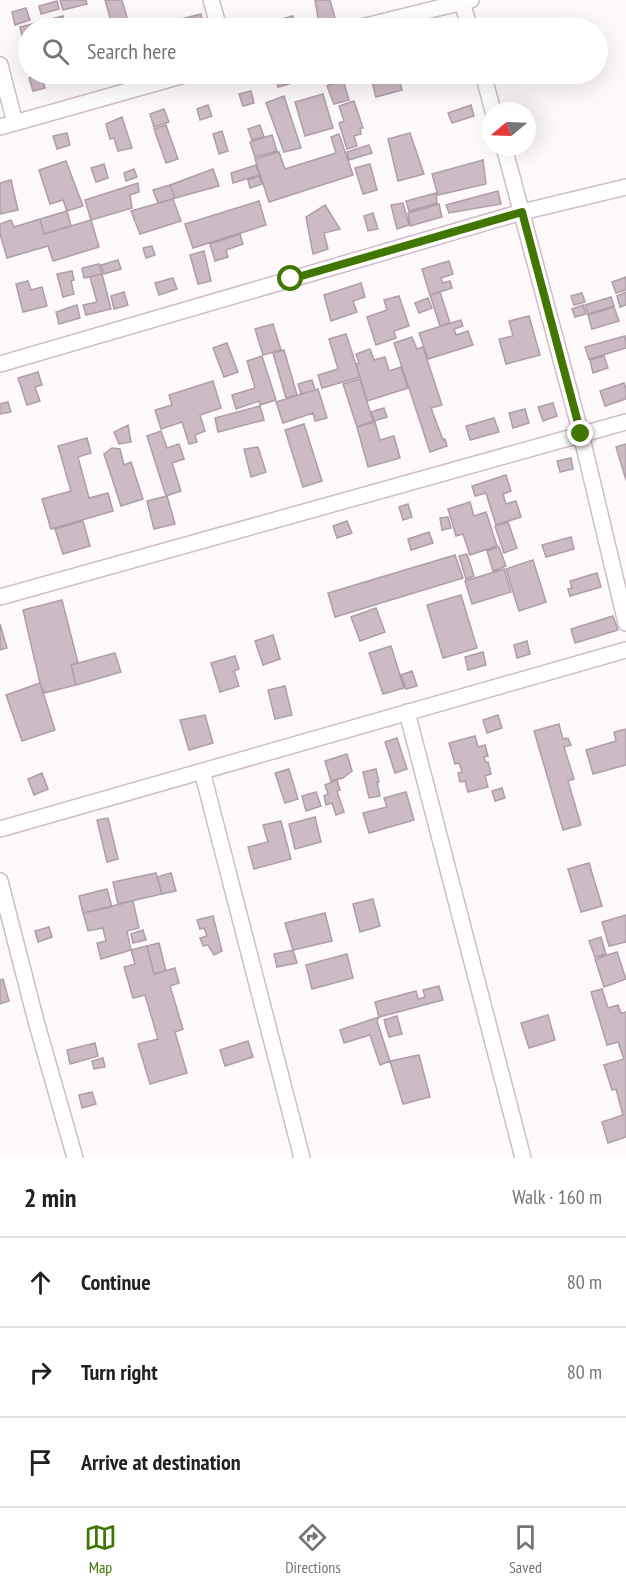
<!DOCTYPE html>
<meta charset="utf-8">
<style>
body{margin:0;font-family:"PT Sans Narrow",sans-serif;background:#f2f2f2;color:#202124}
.compass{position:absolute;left:482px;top:102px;width:54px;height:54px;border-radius:50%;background:#fff;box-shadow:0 6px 24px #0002;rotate:251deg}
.stop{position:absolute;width:18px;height:18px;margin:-14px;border:4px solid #417602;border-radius:50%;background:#fff}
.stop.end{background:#417602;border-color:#fff;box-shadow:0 2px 6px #0008}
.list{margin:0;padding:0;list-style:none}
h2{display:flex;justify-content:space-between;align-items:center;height:78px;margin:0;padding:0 24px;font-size:26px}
h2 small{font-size:20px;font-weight:400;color:#757577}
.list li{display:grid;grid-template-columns:39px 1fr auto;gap:18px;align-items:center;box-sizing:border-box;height:90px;padding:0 24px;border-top:2px solid #e0e0e0}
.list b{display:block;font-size:22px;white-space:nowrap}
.list em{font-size:20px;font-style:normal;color:#757577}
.icon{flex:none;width:33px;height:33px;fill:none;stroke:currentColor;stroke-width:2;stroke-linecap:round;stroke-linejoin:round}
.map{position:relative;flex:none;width:626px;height:1158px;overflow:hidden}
.search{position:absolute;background:#fff;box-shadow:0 6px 24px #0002;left:18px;right:18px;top:18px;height:66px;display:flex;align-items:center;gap:15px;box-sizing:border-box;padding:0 21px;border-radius:33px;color:#757577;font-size:22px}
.sheet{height:348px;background:#fff}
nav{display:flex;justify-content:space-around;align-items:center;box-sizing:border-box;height:84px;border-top:2px solid #e0e0e0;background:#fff;font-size:16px;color:#757577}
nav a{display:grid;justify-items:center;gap:3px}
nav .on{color:#417602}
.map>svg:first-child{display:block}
</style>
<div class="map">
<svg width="626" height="1158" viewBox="0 0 626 1158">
<rect width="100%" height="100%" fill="#fefafc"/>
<path fill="#ccbac4" stroke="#af9da7" stroke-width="1.5" d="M 60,0 L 86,0 L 87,4 L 63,10 Z
M 105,0 L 122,0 L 130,28 L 113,28 Z
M 315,0 L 330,0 L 335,18 L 319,23 Z
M 57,1 L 59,9 L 41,14 L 39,6 Z
M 26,8 L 30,20 L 15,25 L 12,12 Z
M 201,14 L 203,24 L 183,28 L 181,19 Z
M 63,16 L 66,28 L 28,28 L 28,60 L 20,27 Z
M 293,16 L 297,28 L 249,28 Z
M 275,74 L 286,74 L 289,84 L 278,87 Z
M 370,74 L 398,74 L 402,90 L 376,97 Z
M 41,75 L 45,88 L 33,91 L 29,78 Z
M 343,80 L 349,100 L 334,104 L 327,86 Z
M 251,91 L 254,103 L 243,106 L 239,94 Z
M 323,94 L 333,128 L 305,136 L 295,102 Z
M 284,96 L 301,148 L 284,152 L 266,103 Z
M 354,101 L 363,128 L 360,128 L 361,134 L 354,136 L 357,146 L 347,149 L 339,123 L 344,121 L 339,106 Z
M 208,105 L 212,116 L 200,120 L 197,109 Z
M 471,105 L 474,116 L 452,123 L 448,113 Z
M 164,109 L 169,122 L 154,127 L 150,114 Z
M 122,117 L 132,148 L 118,151 L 114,138 L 110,139 L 106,124 Z
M 166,125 L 178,159 L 166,163 L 154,129 Z
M 260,125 L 264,137 L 252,140 L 248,129 Z
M 222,131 L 228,151 L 219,154 L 213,134 Z
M 67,133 L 70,145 L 57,149 L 53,136 Z
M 410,133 L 424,174 L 398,181 L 388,139 Z
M 339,134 L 353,175 L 269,202 L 255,159 L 279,152 L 285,169 L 336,153 L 331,137 Z
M 272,135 L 277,151 L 255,157 L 250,142 Z
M 369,145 L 372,153 L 349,160 L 347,152 Z
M 483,160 L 486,184 L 438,195 L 432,174 Z
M 66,161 L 83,206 L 67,211 L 63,200 L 50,204 L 39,170 Z
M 104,164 L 108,178 L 96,182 L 91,168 Z
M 370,164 L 377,190 L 363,194 L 355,168 Z
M 256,165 L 259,175 L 233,183 L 231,173 Z
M 134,169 L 137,177 L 126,181 L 124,173 Z
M 213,169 L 219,186 L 175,198 L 170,185 Z
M 259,176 L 262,184 L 250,188 L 248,180 Z
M 11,180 L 18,210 L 0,214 L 0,183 Z
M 138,183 L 139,192 L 130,195 L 132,208 L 91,220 L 85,200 Z
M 170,185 L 175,198 L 158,203 L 153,190 Z
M 498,191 L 501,204 L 449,213 L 446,205 Z
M 436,193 L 437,203 L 409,211 L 406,201 Z
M 173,199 L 181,221 L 140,234 L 131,211 Z
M 259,201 L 266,225 L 193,248 L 185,224 Z
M 403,203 L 409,225 L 397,229 L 391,205 Z
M 439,204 L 442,217 L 410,226 L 408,213 Z
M 325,205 L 340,229 L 324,233 L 328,249 L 313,254 L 306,217 Z
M 67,211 L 71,226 L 44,234 L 40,219 Z
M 373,213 L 378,229 L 368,231 L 364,216 Z
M 40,219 L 44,234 L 91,220 L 99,247 L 53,261 L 48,246 L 7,258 L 0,234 L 0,224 L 11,220 L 14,227 Z
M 240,234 L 243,244 L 226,250 L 228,257 L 215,261 L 210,244 Z
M 152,246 L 155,255 L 146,258 L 143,248 Z
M 204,251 L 211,281 L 198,284 L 190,255 Z
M 118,260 L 121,269 L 104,274 L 101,265 Z
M 449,261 L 453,274 L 441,278 L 443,283 L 450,281 L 452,288 L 430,295 L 422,269 Z
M 99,264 L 102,274 L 84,278 L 82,268 Z
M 72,271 L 74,280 L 71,281 L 74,294 L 63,297 L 57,274 Z
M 102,274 L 111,309 L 86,315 L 83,305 L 97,302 L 90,277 Z
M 626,277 L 626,290 L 616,293 L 612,282 Z
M 173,278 L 177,289 L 159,295 L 155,283 Z
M 28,281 L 31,290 L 42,287 L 47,306 L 23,312 L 16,284 Z
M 361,283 L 365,297 L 353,301 L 357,312 L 331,321 L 324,295 Z
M 124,292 L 128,305 L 114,309 L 111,296 Z
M 440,292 L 450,323 L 440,326 L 430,295 Z
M 626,292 L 626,305 L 620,307 L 617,296 Z
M 582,293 L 585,302 L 574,305 L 571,296 Z
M 399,296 L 409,326 L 394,331 L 396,338 L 376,345 L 367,317 L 387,310 L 384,300 Z
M 611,297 L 614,306 L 588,314 L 585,305 Z
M 428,298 L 432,308 L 419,313 L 415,303 Z
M 77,305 L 80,318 L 59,324 L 56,312 Z
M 583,305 L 586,314 L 575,317 L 572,309 Z
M 614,307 L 619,321 L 592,329 L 588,315 Z
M 529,316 L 540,355 L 506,364 L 499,339 L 513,336 L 509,321 Z
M 461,320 L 463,326 L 454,329 L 456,335 L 468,331 L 473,345 L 428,359 L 419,333 Z
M 273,324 L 281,350 L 263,355 L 255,329 Z
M 346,334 L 360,377 L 322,388 L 318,375 L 338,369 L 329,339 Z
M 625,336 L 626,348 L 589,359 L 585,347 Z
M 412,337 L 417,349 L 423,347 L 442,405 L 431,408 L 443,440 L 445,439 L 447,446 L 430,452 L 394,343 Z
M 227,343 L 238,372 L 224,377 L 213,348 Z
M 370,349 L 374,360 L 385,357 L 389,371 L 401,367 L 408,388 L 367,401 L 356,364 L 359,363 L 356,354 Z
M 284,350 L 297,395 L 286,398 L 273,353 Z
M 262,356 L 276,400 L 260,405 L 259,401 L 236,409 L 232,395 L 255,388 L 247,361 Z
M 604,356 L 608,368 L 593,373 L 590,360 Z
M 38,372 L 42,385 L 35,387 L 40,401 L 27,405 L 18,378 Z
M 360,379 L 373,421 L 357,427 L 343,384 Z
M 312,380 L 315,390 L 301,394 L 298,384 Z
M 213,381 L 221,408 L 200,415 L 205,431 L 195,435 L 197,442 L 189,444 L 182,422 L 161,429 L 155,410 L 172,405 L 169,395 Z
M 624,383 L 626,389 L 626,399 L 605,406 L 600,391 Z
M 318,389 L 327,418 L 315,421 L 313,413 L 283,423 L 276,402 Z
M 8,402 L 11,412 L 0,414 L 0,404 Z
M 553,403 L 557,416 L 543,421 L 538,407 Z
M 260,406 L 264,420 L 218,432 L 215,418 Z
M 384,408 L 387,417 L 374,421 L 371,412 Z
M 525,409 L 529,423 L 513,428 L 509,413 Z
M 494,418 L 499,432 L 470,440 L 466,426 Z
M 375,422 L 380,440 L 394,436 L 400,458 L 368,467 L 357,427 Z
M 304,424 L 322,481 L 303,487 L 285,430 Z
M 128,425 L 131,442 L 119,444 L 114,432 Z
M 161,431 L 167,448 L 179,444 L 184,459 L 172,463 L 181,491 L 166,496 L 147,436 Z
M 87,438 L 91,453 L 78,457 L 89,498 L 108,493 L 113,511 L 51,529 L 42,499 L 71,491 L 58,446 Z
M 626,444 L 626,480 L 616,447 Z
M 258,447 L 266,472 L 251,477 L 244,449 Z
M 112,448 L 120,449 L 124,465 L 131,462 L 143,499 L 121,506 L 104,454 Z
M 571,458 L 573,469 L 560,472 L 557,461 Z
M 506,475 L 511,491 L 503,494 L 506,504 L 516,501 L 521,517 L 496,525 L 486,493 L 475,496 L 472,486 Z
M 167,496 L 175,524 L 154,529 L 147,501 Z
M 470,502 L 474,516 L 486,512 L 497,546 L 470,555 L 463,534 L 456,536 L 448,509 Z
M 408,504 L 412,517 L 403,520 L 399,507 Z
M 448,517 L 451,528 L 442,530 L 440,518 Z
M 83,521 L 90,546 L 63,554 L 55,529 Z
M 347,521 L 352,533 L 337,538 L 333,526 Z
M 508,522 L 517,548 L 504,553 L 495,526 Z
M 429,532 L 433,543 L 411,550 L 408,539 Z
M 571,537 L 574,549 L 546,557 L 542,545 Z
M 499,547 L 506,566 L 493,571 L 487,551 Z
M 467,554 L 474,576 L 466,579 L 459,556 Z
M 455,555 L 463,578 L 335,617 L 328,593 Z
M 533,560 L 546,602 L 519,611 L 506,569 Z
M 504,569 L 511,592 L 472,604 L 465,581 Z
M 597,573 L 601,587 L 570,596 L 568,589 L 572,588 L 570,581 Z
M 461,595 L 477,648 L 443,658 L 427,605 Z
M 62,600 L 78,663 L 71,665 L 76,685 L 44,693 L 40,683 L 23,610 Z
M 376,608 L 385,632 L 360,641 L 351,617 Z
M 613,616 L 618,630 L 575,643 L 571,629 Z
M 0,624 L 7,648 L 0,650 Z
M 273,635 L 280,659 L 263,665 L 255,641 Z
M 527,641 L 530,654 L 517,658 L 514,645 Z
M 391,646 L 404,688 L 383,694 L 369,653 Z
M 483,652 L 486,665 L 468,670 L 465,657 Z
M 115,653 L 121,672 L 76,685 L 71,665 Z
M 235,656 L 239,669 L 234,671 L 239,686 L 220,692 L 211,663 Z
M 412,671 L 417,686 L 406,689 L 401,675 Z
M 40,683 L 55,730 L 22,741 L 6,695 Z
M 285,686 L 292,715 L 275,719 L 268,690 Z
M 205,715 L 213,743 L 189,750 L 180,720 Z
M 498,715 L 502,728 L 487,733 L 483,720 Z
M 559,724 L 563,739 L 568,738 L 571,745 L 564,747 L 574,779 L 568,781 L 581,825 L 563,830 L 534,731 Z
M 626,729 L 626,765 L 593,774 L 586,750 L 616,741 L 614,732 Z
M 475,736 L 478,747 L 485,745 L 488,756 L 484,757 L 486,763 L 488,762 L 491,774 L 485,776 L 488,787 L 468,792 L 465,781 L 460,782 L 458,773 L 462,772 L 459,763 L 455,764 L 449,743 Z
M 397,738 L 407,769 L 395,773 L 385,742 Z
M 347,754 L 352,771 L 343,778 L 331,781 L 325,761 Z
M 289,769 L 298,799 L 285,803 L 275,773 Z
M 376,769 L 379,782 L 377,782 L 380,796 L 369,798 L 363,772 Z
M 42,773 L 48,789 L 34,795 L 28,779 Z
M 337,780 L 340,790 L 337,791 L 344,812 L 336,815 L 332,803 L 326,805 L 324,796 L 328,794 L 325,785 Z
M 502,788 L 505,798 L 495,801 L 492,791 Z
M 316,792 L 321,806 L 306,811 L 302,796 Z
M 406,792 L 414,820 L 369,833 L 363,813 L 387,807 L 384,798 Z
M 315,817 L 321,842 L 295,849 L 289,824 Z
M 108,818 L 118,859 L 107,862 L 97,820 Z
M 281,821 L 291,859 L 254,869 L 248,847 L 268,842 L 263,825 Z
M 589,863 L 602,906 L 581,912 L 568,869 Z
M 156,873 L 162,894 L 118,904 L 113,882 Z
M 171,873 L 176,891 L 162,894 L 157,877 Z
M 107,889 L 112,907 L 83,913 L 79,896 Z
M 373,899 L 380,926 L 360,932 L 353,904 Z
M 133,901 L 139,928 L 127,931 L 131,950 L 101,959 L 97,943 L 106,941 L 103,928 L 88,931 L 83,913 Z
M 325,913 L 332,941 L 293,950 L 285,923 Z
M 626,915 L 626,942 L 609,946 L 602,922 Z
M 213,916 L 222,951 L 214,955 L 208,945 L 203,946 L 200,938 L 207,936 L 204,928 L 200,929 L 197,920 Z
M 49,927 L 52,937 L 38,942 L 35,931 Z
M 143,930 L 146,940 L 133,943 L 131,934 Z
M 601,937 L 606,954 L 595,957 L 589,941 Z
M 159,943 L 166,971 L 154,974 L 147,946 Z
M 147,946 L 154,974 L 175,968 L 179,983 L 170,986 L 183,1029 L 175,1032 L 187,1073 L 150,1084 L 138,1044 L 158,1039 L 145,995 L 133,998 L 124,967 L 135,964 L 131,950 Z
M 293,950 L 297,963 L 277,967 L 274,954 Z
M 617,952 L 626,979 L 604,987 L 595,959 Z
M 347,954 L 353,978 L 312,989 L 306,965 Z
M 3,979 L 9,1001 L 0,1004 L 0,980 Z
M 439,986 L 443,1000 L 379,1017 L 375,1002 L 416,991 L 418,999 L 425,997 L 423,990 Z
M 602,989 L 608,1008 L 618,1005 L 621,1013 L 626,1012 L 626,1137 L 608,1143 L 602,1122 L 623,1115 L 616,1089 L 612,1090 L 604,1065 L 624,1059 L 618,1042 L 607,1045 L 591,992 Z
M 548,1015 L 555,1040 L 529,1048 L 521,1023 Z
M 397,1016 L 402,1034 L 389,1037 L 384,1020 Z
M 379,1017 L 377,1021 L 390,1061 L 380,1065 L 370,1035 L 344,1043 L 340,1030 Z
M 248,1041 L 253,1057 L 225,1066 L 220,1050 Z
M 95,1043 L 98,1056 L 70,1064 L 67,1050 Z
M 419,1055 L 430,1097 L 403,1104 L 390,1061 Z
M 103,1058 L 105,1067 L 94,1069 L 92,1061 Z
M 92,1092 L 96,1104 L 82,1108 L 79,1095 Z"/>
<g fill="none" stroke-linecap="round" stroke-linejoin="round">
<defs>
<path id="street" d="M 211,0 L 219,28
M 461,0 L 470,28
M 357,28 L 471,0
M 0,65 L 15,123
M 483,74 L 493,111
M 0,127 L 188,74
M 504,147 L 581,434 L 626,623
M 0,364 L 522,212 L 626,187
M 0,597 L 626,422
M 407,712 L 523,1158
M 202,771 L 302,1158
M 0,829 L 626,650
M 0,881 L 36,1021 L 75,1158"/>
</defs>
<use href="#street" stroke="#cfbdc7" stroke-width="18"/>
<use href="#street" stroke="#fff" stroke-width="15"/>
</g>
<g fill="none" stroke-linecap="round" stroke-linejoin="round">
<path stroke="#417602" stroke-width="8" d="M 291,279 L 522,212 L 581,434"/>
</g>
</svg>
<svg class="compass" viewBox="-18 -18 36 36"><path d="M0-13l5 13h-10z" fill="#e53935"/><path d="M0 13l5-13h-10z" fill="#757577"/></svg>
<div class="stop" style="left:291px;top:279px"></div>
<div class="stop end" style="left:581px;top:434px"></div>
<div class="search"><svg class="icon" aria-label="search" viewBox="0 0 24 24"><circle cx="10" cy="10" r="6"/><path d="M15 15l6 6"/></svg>Search here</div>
</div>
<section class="sheet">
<h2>2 min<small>Walk · 160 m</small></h2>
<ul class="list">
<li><svg class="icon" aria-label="ahead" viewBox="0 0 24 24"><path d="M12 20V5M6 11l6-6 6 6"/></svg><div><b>Continue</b></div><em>80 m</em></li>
<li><svg class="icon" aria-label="right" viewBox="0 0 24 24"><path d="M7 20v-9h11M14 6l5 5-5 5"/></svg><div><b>Turn right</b></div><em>80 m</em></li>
<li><svg class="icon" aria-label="arrive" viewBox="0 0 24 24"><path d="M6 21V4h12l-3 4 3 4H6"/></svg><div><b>Arrive at destination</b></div></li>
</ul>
</section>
<nav>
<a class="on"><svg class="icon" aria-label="map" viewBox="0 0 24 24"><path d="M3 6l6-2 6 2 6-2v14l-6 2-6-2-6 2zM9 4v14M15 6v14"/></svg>Map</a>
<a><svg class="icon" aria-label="directions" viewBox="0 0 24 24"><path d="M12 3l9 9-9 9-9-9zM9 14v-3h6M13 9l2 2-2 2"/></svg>Directions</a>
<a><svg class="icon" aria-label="saved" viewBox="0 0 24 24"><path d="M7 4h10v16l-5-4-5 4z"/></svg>Saved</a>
</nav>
